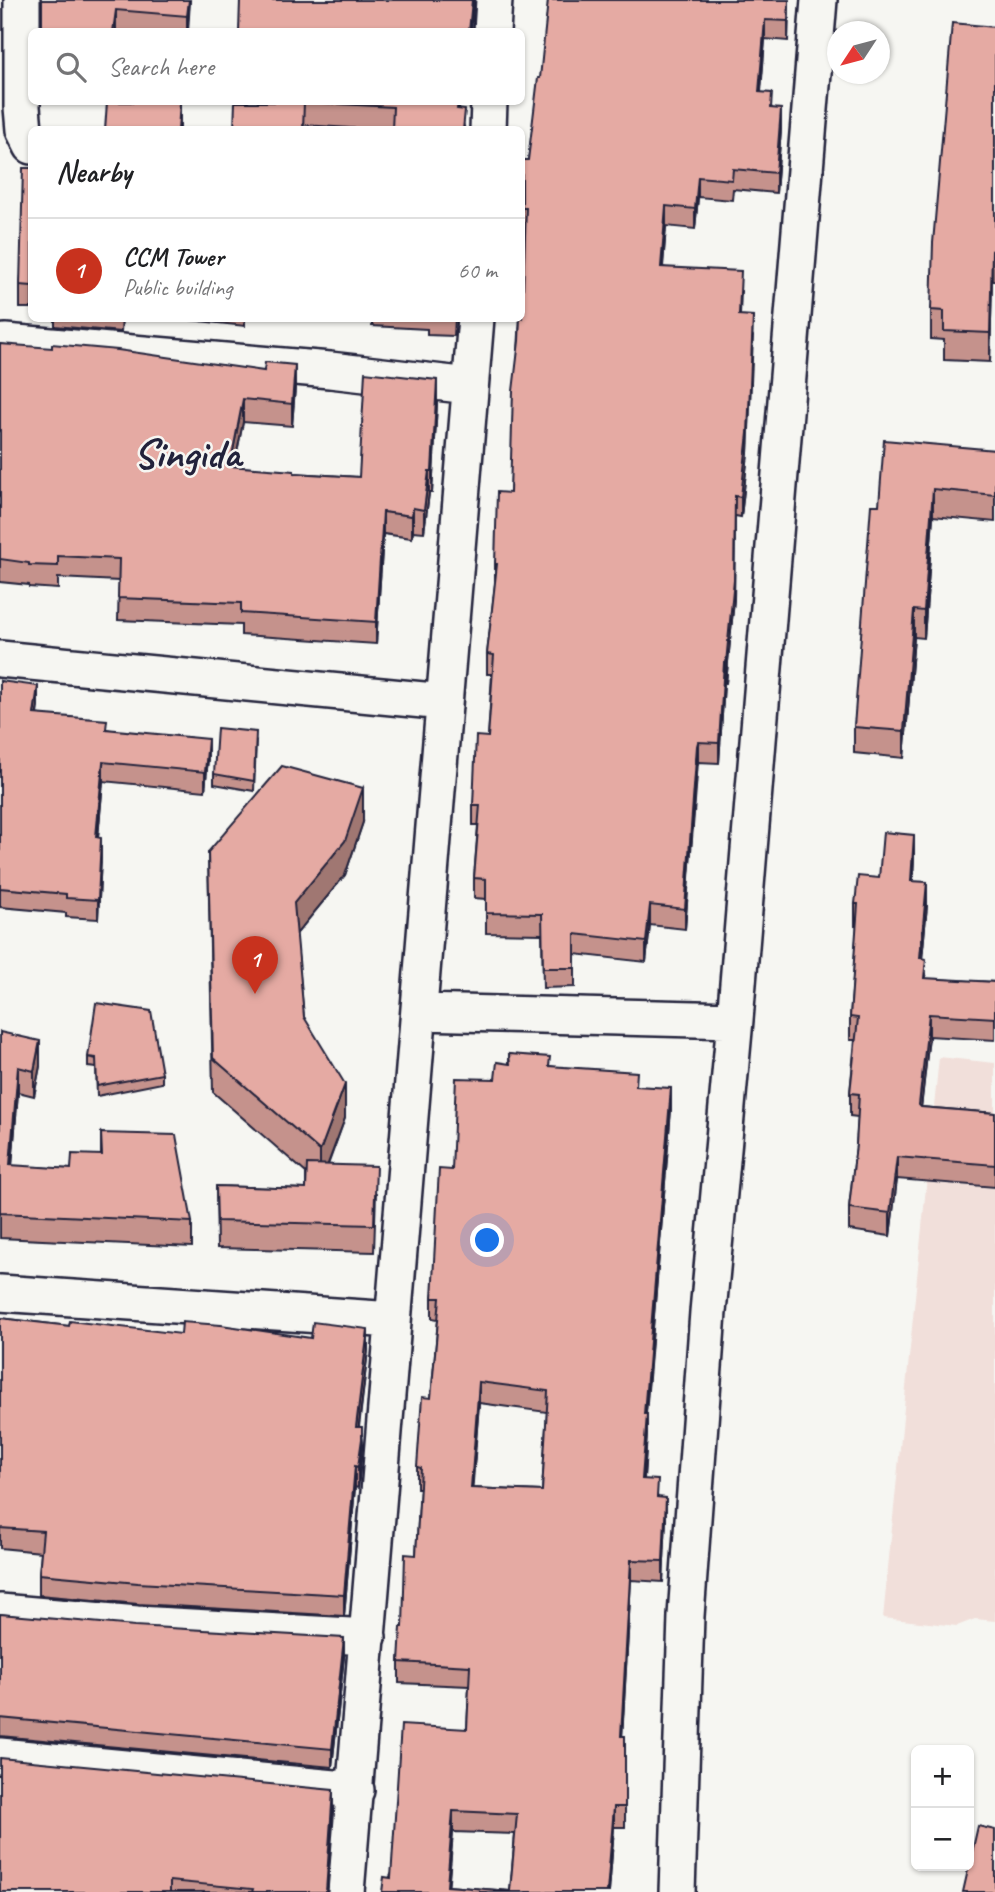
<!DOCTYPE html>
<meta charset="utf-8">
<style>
body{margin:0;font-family:Caveat,sans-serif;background:#f2f2f2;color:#202124}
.controls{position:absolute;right:21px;bottom:21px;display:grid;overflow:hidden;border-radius:10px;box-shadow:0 2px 5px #0004}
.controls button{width:63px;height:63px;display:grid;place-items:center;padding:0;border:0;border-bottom:2px solid #e0e0e0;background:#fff;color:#202124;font:35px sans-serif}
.compass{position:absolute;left:827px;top:21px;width:63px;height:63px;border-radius:50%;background:#fff;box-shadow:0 2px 5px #0004;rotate:234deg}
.you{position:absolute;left:488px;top:1241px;width:24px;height:24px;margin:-18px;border:5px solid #fff;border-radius:50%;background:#1a73e8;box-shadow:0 0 0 10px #1a73e833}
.badge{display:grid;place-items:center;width:46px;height:46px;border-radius:50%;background:#c8321e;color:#fff;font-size:23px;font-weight:700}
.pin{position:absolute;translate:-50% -58px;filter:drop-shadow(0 2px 4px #0008)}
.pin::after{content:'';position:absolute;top:37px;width:24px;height:21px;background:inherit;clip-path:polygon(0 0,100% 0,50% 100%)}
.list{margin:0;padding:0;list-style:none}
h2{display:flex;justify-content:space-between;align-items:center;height:91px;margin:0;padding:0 28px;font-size:30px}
h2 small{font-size:23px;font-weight:400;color:#757577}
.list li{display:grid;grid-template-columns:46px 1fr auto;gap:21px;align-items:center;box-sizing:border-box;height:105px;padding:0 28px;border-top:2px solid #e0e0e0}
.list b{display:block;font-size:26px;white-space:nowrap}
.list p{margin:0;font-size:23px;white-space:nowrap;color:#757577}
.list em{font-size:23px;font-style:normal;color:#757577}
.icon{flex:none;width:38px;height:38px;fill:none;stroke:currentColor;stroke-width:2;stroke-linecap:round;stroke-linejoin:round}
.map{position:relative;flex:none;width:995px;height:1892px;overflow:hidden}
.search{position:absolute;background:#fff;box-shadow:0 2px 5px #0004;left:28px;top:28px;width:497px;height:77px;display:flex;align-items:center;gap:18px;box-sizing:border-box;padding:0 24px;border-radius:10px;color:#757577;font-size:26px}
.panel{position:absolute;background:#fff;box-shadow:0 2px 5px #0004;left:28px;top:126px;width:497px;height:196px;border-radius:10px}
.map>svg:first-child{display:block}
</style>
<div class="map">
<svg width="995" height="1892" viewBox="0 0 995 1892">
<rect width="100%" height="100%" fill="#f6f6f2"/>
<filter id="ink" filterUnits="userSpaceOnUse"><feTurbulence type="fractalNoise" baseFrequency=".0143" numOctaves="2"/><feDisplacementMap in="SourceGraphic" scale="14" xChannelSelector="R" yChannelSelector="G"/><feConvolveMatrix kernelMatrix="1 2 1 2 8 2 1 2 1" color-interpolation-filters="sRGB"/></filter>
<g filter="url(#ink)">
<path fill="#f1dfda" d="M 939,1057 L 995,1063 L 995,1621 L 975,1619 L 957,1626 L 883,1618 Z"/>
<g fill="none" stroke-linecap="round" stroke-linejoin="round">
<defs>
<path id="street" d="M 22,0 L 22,107 L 24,130 L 32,146
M 492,32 L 494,0
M 488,130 L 489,102
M 5,342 L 330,370 L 470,386
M 0,659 L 444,702
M 420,1012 L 735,1020
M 0,1293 L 393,1320
M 0,1612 L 137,1624 L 368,1637
M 0,1756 L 356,1790
M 346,1892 L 476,318
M 677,1892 L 686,1616 L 708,1312 L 735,1020 L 819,0"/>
</defs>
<use href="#street" stroke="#22223b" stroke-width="40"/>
<use href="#street" stroke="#f6f6f2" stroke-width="35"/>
</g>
<path fill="#c5928c" stroke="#22223b" stroke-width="2" fill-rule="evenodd" d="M 42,0 L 190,0 L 188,32 L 42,32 Z
M 789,0 L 788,41 L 765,39 L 761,92 L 772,108 L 781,129 L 776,193 L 733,189 L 732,200 L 698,197 L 695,229 L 666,226 L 663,267 L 741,291 L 740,315 L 753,336 L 748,453 L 741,517 L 735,516 L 734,599 L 726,683 L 724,683 L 719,763 L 698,762 L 697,766 L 685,929 L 650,925 L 646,962 L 575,954 L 575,987 L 543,988 L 542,934 L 486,933 L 486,899 L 474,898 L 474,878 L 478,825 L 473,825 L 473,805 L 488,737 L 492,674 L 487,674 L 487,654 L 495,584 L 495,564 L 510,493 L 525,228 L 522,228 L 522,160 L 528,160 L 540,78 Z
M 995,27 L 995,281 L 992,280 L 990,362 L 944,360 L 944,340 L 931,339 L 931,310 Z
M 235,102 L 459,102 L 459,109 L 465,130 L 380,130 L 304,125 Z
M 32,168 L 32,308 L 20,308 L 20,285 Z
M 55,318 L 122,318 L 121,332 L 55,326 Z
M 171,318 L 245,318 L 245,326 Z
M 372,318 L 455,318 L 454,336 L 427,335 L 427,329 L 372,326 Z
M 0,344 L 295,387 L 292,426 L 243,422 L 234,466 L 294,473 L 359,477 L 437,403 L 432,493 L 429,493 L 424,532 L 413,531 L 412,538 L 383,534 L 376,644 L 241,635 L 241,625 L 118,620 L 119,581 L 58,578 L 58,589 L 29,587 L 29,585 L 0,582 Z
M 995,450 L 995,522 L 933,516 L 924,638 L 914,637 L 904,758 L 854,753 L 854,727 L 879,505 Z
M 0,681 L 38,705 L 37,715 L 107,729 L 208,758 L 205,791 L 103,781 L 98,838 L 101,857 L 98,919 L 66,917 L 66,913 L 0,907 Z
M 256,741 L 254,791 L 214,784 L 214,774 Z
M 363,822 L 345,875 L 296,934 L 304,1017 L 345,1118 L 328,1165 L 376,1193 L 374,1252 L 217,1248 L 216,1186 L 306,1189 L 306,1173 L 213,1092 L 208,852 Z
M 914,857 L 913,881 L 927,905 L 922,959 L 926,979 L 995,982 L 995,1040 L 929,1036 L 921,1107 L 995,1113 L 995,1187 L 897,1179 L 890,1236 L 849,1230 L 849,1208 L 856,1145 L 858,1117 L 850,1116 L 850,1093 L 855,1040 L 850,1040 L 850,1017 L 857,926 L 855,926 L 855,904 L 879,878 Z
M 0,1032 L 40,1066 L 34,1096 L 18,1092 L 12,1166 L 71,1169 L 101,1155 L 101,1133 L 192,1222 L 192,1247 L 0,1238 Z
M 509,1054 L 550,1066 L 637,1086 L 671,1109 L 646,1414 L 647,1434 L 644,1479 L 658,1497 L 666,1518 L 663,1582 L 631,1580 L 622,1736 L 625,1736 L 625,1827 L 614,1827 L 609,1892 L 382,1892 L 467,1729 L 469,1686 L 399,1683 L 399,1662 L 403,1627 L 416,1555 L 420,1488 L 417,1488 L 417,1467 L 431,1398 L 438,1319 L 432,1318 L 432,1298 L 452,1170 L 495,1079 L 509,1064 ZM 479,1403 L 547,1412 L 542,1491 L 472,1488 ZM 453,1832 L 515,1834 L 510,1891 L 448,1886 Z
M 88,1057 L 162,1074 L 162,1083 L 97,1096 L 96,1068 L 88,1067 Z
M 0,1318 L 69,1326 L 368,1350 L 359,1427 L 362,1448 L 358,1488 L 355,1487 L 344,1616 L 138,1604 L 39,1595 L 39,1574 L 41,1552 L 0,1548 Z
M 0,1614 L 344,1656 L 332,1767 L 0,1736 Z
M 333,1808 L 327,1892 L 0,1892 Z"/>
<path fill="#a07772" stroke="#22223b" stroke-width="2" d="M 189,0 L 190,0 L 187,32 L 187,16 Z
M 472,0 L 474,0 L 471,32 L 469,32 Z
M 789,0 L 788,41 L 788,21 Z
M 116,10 L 116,32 L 113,32 Z
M 765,20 L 765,39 L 759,112 L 759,92 Z
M 180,102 L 180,130 L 178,130 Z
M 781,109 L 781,129 L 776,193 L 776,173 Z
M 698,177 L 698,197 L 695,229 L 695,209 Z
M 666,206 L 666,226 L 661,287 L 661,267 Z
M 992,251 L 992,280 L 990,362 L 990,333 Z
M 753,316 L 748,453 L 741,517 L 741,497 Z
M 295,365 L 295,387 L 292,426 L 292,404 Z
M 437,380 L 437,403 L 432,493 L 432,471 Z
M 243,399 L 243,422 L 230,488 L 230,466 Z
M 429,471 L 429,493 L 424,532 L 424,510 Z
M 933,489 L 933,516 L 924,638 L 924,611 Z
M 413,508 L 413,531 L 412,538 L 412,516 Z
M 383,512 L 383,534 L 376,644 L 376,622 Z
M 735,516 L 734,599 L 726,683 L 726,663 Z
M 914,610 L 914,637 L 904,758 L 904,731 Z
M 724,663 L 724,683 L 719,763 L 719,743 Z
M 38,686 L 38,705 L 34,734 L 34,714 Z
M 208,739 L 208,758 L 205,791 L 205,772 Z
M 698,742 L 698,762 L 685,929 L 685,909 Z
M 103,762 L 103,781 L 96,857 L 96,837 Z
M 363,788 L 363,822 L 345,875 L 294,937 L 294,903 Z
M 914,835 L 914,857 L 911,903 L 911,881 Z
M 101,838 L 101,857 L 98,919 L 98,900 Z
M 927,882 L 927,905 L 920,981 L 920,958 Z
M 650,905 L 650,925 L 646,962 L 646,942 Z
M 929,1014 L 929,1036 L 919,1127 L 919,1105 Z
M 40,1041 L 40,1066 L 34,1096 L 34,1071 Z
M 18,1067 L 18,1092 L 10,1190 L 10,1165 Z
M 345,1084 L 345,1118 L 320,1185 L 320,1151 Z
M 671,1088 L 671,1109 L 644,1434 L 644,1414 Z
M 897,1157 L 897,1179 L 890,1236 L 890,1213 Z
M 368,1329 L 368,1350 L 356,1448 L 356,1427 Z
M 479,1382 L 479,1403 L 471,1508 L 471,1488 Z
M 647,1414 L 647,1434 L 642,1500 L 642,1479 Z
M 362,1427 L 362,1448 L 358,1488 L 358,1467 Z
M 355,1466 L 355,1487 L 344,1616 L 344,1595 Z
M 666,1498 L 666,1518 L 663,1582 L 663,1561 Z
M 631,1560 L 631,1580 L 621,1757 L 621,1736 Z
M 344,1638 L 344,1656 L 332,1767 L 332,1749 Z
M 333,1790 L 333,1808 L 327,1892 L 326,1892 Z
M 614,1807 L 614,1827 L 609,1892 L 607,1892 Z
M 453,1811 L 453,1832 L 448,1892 L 447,1892 Z"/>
<path fill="#e5aaa3" stroke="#22223b" stroke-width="2" fill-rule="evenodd" d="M 42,0 L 189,0 L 187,16 L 116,10 L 113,32 L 42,32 Z
M 240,0 L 472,0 L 469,32 L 239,32 Z
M 548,0 L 789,0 L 788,21 L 765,20 L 759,92 L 772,93 L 771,108 L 781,109 L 776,173 L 733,169 L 732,180 L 698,177 L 695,209 L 666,206 L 661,267 L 741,271 L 739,315 L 753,316 L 748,433 L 741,497 L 735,496 L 734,579 L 726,663 L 724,663 L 719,743 L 698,742 L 697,746 L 685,909 L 650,905 L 646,942 L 575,934 L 575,968 L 543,968 L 542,914 L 486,913 L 486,879 L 474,878 L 480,805 L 473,805 L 476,736 L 488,737 L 494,655 L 487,654 L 497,564 L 495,564 L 497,492 L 510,493 L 513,391 L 519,341 L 520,318 L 522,318 L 526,208 L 522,208 L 522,160 L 528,160 L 538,78 L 540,78 Z
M 952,23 L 995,27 L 995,252 L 992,251 L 990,333 L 944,331 L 944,311 L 931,310 L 933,243 Z
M 107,102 L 180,102 L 178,130 L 105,130 Z
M 235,102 L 458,102 L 457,109 L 465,110 L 463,130 L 392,130 L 393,107 L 304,102 L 303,130 L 234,130 Z
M 23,168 L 32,168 L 32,286 L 20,285 Z
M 0,344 L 52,348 L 52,344 L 118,350 L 264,371 L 265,362 L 295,365 L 292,404 L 243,399 L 230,466 L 294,471 L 294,473 L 359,477 L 365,372 L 437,380 L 432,471 L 429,471 L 424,510 L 413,508 L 412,516 L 383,512 L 376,622 L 241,613 L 241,603 L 118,598 L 119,559 L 58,556 L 58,566 L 29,565 L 29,563 L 0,559 Z
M 884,440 L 995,450 L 995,495 L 933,489 L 924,611 L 914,610 L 904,731 L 854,727 L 871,505 L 879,505 Z
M 0,681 L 38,686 L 34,714 L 107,720 L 106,729 L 208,739 L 205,772 L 103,762 L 96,837 L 101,838 L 98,900 L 66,898 L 66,894 L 0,888 Z
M 217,728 L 256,732 L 254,781 L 214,774 Z
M 282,766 L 363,788 L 345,841 L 294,903 L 304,1017 L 345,1084 L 320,1151 L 213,1058 L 208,852 Z
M 883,832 L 914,835 L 911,881 L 927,882 L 920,958 L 926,959 L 924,978 L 995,982 L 995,1018 L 929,1014 L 919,1105 L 921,1107 L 995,1113 L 995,1165 L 897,1157 L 890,1213 L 849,1208 L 856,1145 L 859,1094 L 850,1093 L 858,1018 L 850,1017 L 858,904 L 855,904 L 858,876 L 879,878 Z
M 96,1003 L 151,1011 L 162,1074 L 97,1086 L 96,1058 L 88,1057 Z
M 0,1032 L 40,1041 L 34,1071 L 18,1067 L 10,1165 L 71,1169 L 72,1154 L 102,1155 L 101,1133 L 176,1135 L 192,1222 L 0,1213 Z
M 509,1054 L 550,1057 L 549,1066 L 637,1072 L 636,1086 L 671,1088 L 644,1414 L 647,1414 L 642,1479 L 658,1480 L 657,1497 L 666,1498 L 663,1561 L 631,1560 L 621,1736 L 625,1736 L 625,1807 L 614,1807 L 607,1892 L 382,1892 L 384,1877 L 391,1878 L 401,1725 L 467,1729 L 470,1666 L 399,1662 L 401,1627 L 403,1627 L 405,1554 L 416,1555 L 421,1468 L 417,1467 L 422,1397 L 431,1398 L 440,1298 L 432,1298 L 439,1169 L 452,1170 L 456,1078 L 495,1079 L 497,1062 L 510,1064 ZM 479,1382 L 548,1391 L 542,1491 L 471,1488 ZM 453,1811 L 517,1814 L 510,1891 L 447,1886 Z
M 307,1164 L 376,1166 L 374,1225 L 217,1221 L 216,1186 L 306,1189 Z
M 0,1318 L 69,1326 L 70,1321 L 181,1334 L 182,1322 L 221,1325 L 311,1338 L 313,1322 L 368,1329 L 356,1427 L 362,1427 L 362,1439 L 358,1467 L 355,1466 L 344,1595 L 138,1583 L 39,1574 L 43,1531 L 0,1528 Z
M 0,1614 L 135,1626 L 344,1638 L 332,1749 L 0,1718 Z
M 0,1758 L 333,1790 L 326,1892 L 252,1892 L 253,1889 L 170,1881 L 170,1892 L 0,1892 Z
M 978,1826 L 995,1830 L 995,1892 L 963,1892 Z"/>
</g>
<g text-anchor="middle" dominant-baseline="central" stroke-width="5" stroke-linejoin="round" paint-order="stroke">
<g font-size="42" font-weight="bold" fill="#22223b" stroke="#f6f6f2">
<text x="187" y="453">Singida</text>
</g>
</g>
</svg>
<div class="controls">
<button>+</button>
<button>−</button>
</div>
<svg class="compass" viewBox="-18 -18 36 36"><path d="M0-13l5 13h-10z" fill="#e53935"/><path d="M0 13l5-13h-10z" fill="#757577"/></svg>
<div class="you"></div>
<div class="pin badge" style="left:255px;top:994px">1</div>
<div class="search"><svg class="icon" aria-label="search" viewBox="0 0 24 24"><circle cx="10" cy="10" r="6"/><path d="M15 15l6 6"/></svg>Search here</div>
<section class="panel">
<h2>Nearby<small></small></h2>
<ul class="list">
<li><span class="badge">1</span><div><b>CCM Tower</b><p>Public building</p></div><em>60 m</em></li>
</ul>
</section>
</div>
